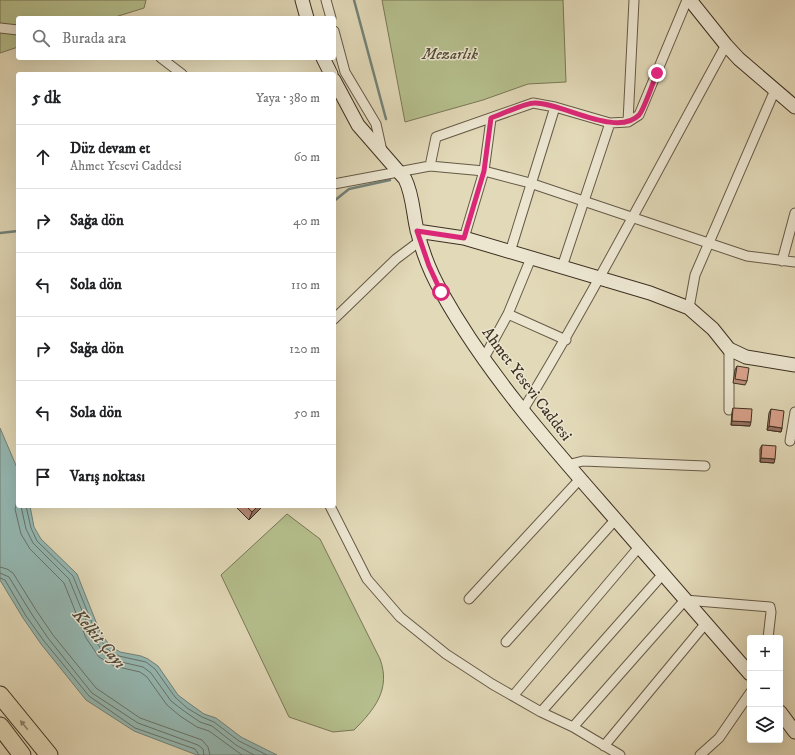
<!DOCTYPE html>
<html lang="tr">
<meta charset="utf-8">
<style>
body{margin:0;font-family:"IM FELL DW Pica",serif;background:#f2f2f2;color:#202124}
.controls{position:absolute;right:12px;bottom:12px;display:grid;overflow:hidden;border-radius:4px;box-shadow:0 4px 16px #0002}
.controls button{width:36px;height:36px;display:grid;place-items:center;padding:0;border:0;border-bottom:1px solid #e0e0e0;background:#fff;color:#202124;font:20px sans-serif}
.stop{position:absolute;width:12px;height:12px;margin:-9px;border:3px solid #db2777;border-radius:50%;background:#fff}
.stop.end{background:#db2777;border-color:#fff;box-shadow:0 1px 4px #0008}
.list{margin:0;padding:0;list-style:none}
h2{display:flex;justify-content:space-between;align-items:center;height:52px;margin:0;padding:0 16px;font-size:17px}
h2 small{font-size:13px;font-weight:400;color:#757577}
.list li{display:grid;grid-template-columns:26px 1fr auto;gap:12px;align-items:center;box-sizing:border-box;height:64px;padding:0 16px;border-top:1px solid #e0e0e0}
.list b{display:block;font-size:15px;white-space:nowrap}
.list p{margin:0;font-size:13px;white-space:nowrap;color:#757577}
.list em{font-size:13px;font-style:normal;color:#757577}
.icon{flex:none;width:22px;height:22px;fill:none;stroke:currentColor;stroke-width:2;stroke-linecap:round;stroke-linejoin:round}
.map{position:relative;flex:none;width:795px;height:755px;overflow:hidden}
.search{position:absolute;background:#fff;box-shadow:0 4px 16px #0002;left:16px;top:16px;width:320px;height:44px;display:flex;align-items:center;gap:10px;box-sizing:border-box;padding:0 14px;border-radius:4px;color:#757577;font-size:15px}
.panel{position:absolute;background:#fff;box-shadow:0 4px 16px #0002;left:16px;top:72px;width:320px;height:436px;border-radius:4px}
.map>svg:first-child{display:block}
</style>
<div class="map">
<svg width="795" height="755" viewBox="0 0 795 755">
<rect width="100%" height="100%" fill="#e2d9b8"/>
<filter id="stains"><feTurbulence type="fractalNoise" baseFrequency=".005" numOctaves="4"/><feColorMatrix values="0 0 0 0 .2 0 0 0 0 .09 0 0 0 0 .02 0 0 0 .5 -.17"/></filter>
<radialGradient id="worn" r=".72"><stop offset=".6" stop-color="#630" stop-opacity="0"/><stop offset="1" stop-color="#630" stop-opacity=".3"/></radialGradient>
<path fill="#b5bf8d" stroke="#797757" d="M 0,0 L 146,0 L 144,8 L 112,18 L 18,18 L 18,47 L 0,53 Z
M 382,0 L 563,0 L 566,82 L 528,84 L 483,100 L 405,122 Z
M 287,514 L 320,539 L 380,659 C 391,689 375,709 354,730 L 333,732 L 289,717 L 221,575 Z"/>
<path fill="#95b9b4" stroke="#728279" d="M 0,428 L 18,470 L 18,506 L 30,506 L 34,527 L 41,539 L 77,574 L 100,632 L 110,646 L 120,652 L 141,656 L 148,659 L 158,666 L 178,695 L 190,704 L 204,714 L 216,718 L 241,737 L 277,755 L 197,755 L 134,731 L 86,700 L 41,644 L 23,618 L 0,580 Z"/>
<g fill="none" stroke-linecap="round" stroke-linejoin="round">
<path stroke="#69746a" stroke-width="1" d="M 18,497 L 15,509 L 21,534 L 30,549 L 64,583 L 86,638 L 99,657 L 114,666 L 140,672 L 147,677 L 167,705 L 180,716 L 197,727 L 209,731 L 242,755
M 21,506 L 26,529 L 33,543 L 69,579 L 92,635 L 103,652 L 117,661 L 143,667 L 151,673 L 171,701 L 184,711 L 200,722 L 212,726 L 236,745 L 254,755
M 26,506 L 31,528 L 37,541 L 73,576 L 96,633 L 107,649 L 119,656 L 146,662 L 155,669 L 175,697 L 187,708 L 202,717 L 214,722 L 239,741 L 267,755
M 0,567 L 7,569 L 13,573 L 36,610 L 53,635 L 96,688 L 140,718 L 202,740 L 208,747 L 210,755
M 0,573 L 9,577 L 31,613 L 48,638 L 92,693 L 138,723 L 198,745 L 203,749 L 204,755
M 0,578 L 5,580 L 26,616 L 44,641 L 89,696 L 135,728 L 195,749 L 199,755"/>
<path stroke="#728279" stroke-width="2.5" d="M 354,0 L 386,119
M 334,201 L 349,189 L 390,180
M 0,233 L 18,231"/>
<defs>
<path id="street" d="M 326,0 L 331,18
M 0,28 L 18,30
M 334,31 L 345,72 L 376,124 L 382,151
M 161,58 L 182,74
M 628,122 L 634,0
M 430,166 L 436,137 L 533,103 L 555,107 L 610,123 L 628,122 L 639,115 L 687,0
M 334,184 L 430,166 L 484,171 L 530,183 L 747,256 L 795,262
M 464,238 L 484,171 L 491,119
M 510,252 L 555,107
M 782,261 L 795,213
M 562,267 L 610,123
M 689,308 L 695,275 L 775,90
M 508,314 L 566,340
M 334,319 L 396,259 L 420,241
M 484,358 L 508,314 L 531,258
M 523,410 C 595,291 659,167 726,45
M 729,410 L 729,349
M 790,441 L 795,412
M 567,465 L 583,461 L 705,466
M 330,506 L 367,579 L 400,617 L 446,654 L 492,684 L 541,712 L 573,727 L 620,755
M 469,599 L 580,479
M 506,642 L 615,520
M 513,696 L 639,547
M 541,712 L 663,574
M 573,727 L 685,600 L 770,607 L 771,612 L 768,638
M 604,746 L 706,623
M 700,755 L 719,738 L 750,693"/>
<path id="secondary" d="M 302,0 L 307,18
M 690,0 L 726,45 L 739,59 L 795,107
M 323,58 L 331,74
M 334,80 L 358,125 L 405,179 C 413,195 413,214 417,230 C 422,251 431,274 442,293 C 485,370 545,439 603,505 C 652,562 701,618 750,674
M 417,231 L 464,238 L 650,293 L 689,308 L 713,329 L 729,349 L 746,357 L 795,365
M 780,712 L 795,732"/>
<path id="highway" d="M 0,695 L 49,755
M 0,726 L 22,755"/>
</defs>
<use href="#street" stroke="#665a47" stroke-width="11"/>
<use href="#secondary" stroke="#3d2f21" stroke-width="15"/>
<use href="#highway" stroke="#3d2f21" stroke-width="19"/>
<use href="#street" stroke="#ece6d1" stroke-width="9"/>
<use href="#secondary" stroke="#ece6d1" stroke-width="13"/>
<use href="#highway" stroke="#e2d9b8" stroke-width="17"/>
</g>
<path fill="#bb8b78" stroke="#3d2f21" d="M 737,366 L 747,381 L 745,385 L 733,383 L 735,370 Z
M 733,408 L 750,426 L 731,425 L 732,412 Z
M 771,409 L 782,428 L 781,432 L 767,430 L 769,413 Z
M 762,445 L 774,463 L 760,462 L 760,449 Z
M 235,506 L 263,506 L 249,520 Z"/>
<path fill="#987161" stroke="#3d2f21" d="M 732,421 L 751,422 L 750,426 L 731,425 Z
M 769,426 L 782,428 L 781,432 L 767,430 Z
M 761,458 L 775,459 L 774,463 L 760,462 Z
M 258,506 L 263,506 L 249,520 L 252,512 Z"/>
<path fill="#d9a28b" stroke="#3d2f21" d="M 737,366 L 749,368 L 747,381 L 735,379 Z
M 733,408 L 752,409 L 751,422 L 732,421 Z
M 771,409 L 784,411 L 782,428 L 769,426 Z
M 762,445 L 776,446 L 775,459 L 761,458 Z
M 246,506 L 258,506 L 252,512 Z"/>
<defs><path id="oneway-solid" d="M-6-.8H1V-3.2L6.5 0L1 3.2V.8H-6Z"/></defs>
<use fill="#90846c" href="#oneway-solid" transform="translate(24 725) rotate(-129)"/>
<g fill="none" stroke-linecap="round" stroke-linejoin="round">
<path stroke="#db2777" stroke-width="5" d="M 441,292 L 429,266 L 417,231 L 464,238 L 484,171 L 491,118 C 500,115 525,103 534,103 C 561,102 617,138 639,115 C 644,110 653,82 657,73"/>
</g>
<g text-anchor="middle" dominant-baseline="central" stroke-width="3" stroke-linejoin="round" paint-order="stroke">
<g font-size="16" font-style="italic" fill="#554c37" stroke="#ece6d1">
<text x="450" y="54">Mezarlık</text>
</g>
<g font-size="16" fill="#3d2f21" stroke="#ece6d1">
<text transform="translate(527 384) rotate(53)">Ahmet Yesevi Caddesi</text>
</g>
<g font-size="17" font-style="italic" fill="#4f4b3e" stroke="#ece6d1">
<text transform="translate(99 639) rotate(50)">Kelkit Çayı</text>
</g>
</g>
<rect width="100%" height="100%" filter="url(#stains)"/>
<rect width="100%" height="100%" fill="url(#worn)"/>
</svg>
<div class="controls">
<button>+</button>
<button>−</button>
<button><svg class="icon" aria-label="layers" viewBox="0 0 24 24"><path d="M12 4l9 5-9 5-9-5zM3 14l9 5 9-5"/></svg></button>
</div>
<div class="stop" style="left:441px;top:292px"></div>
<div class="stop end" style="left:657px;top:73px"></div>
<div class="search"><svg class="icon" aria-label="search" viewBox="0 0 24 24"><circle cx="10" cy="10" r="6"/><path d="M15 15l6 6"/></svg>Burada ara</div>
<section class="panel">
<h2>5 dk<small>Yaya · 380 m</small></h2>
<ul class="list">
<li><svg class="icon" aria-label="ahead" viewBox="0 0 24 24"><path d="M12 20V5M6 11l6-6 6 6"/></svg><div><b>Düz devam et</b><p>Ahmet Yesevi Caddesi</p></div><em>60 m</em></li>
<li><svg class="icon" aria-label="right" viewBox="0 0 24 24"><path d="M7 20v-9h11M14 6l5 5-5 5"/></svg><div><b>Sağa dön</b></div><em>40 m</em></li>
<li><svg class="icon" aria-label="left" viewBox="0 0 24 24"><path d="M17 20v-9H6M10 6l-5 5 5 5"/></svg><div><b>Sola dön</b></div><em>110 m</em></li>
<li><svg class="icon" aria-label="right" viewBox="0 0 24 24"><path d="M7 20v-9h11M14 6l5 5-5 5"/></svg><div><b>Sağa dön</b></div><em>120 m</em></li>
<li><svg class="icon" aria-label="left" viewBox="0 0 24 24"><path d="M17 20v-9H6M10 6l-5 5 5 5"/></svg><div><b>Sola dön</b></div><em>50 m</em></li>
<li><svg class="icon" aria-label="arrive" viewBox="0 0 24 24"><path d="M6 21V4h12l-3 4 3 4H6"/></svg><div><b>Varış noktası</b></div></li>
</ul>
</section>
</div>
